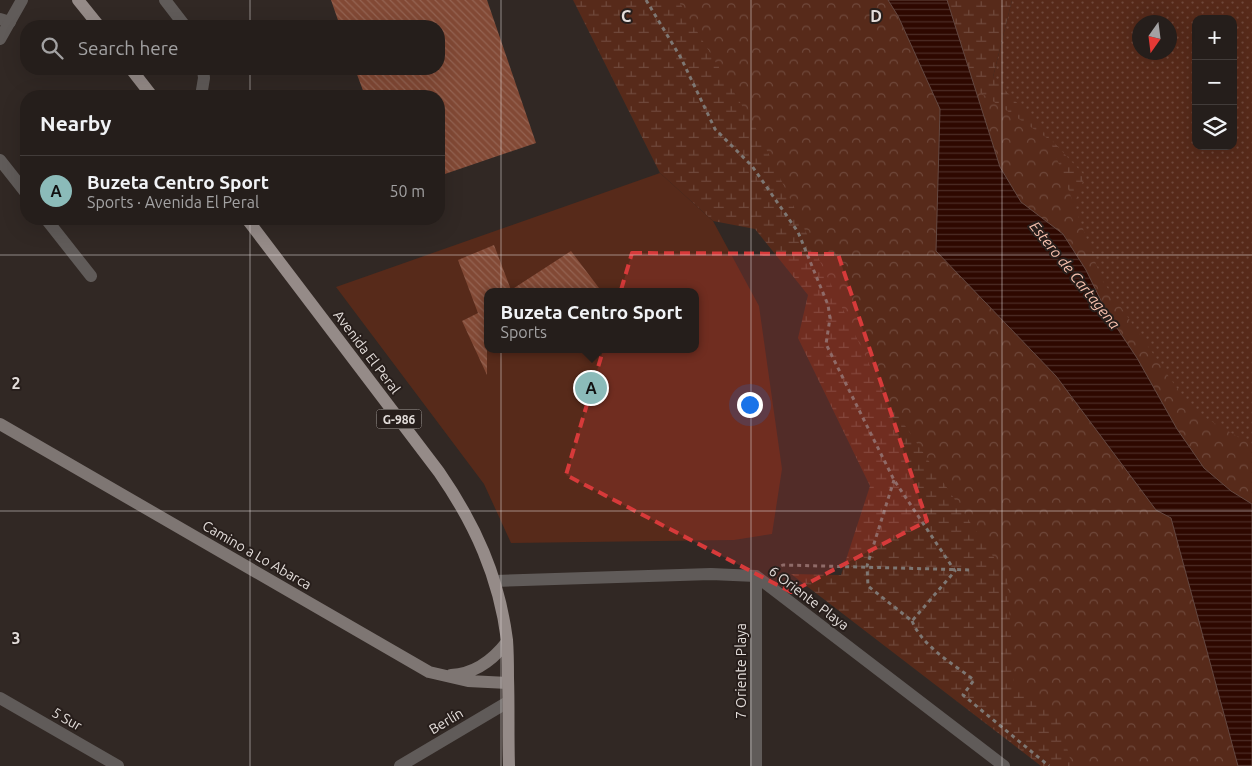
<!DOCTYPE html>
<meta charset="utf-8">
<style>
body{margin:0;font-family:Ubuntu,sans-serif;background:#312b28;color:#f1f3f6}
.controls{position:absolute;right:15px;top:15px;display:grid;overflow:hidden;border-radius:10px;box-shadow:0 5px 20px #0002}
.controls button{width:45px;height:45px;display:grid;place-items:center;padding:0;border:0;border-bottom:1px solid #423c3a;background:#251e1b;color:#f1f3f6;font:25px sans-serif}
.compass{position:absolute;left:1132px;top:15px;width:45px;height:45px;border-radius:50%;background:#251e1b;box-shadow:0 5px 20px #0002;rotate:194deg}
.you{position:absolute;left:749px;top:404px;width:18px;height:18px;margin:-12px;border:4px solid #fff;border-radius:50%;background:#1a73e8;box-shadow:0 0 0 8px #1a73e833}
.badge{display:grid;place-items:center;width:32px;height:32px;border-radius:50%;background:#8bbbb9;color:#111;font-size:16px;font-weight:700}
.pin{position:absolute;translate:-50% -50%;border:2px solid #fff;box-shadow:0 1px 5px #0006}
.popup{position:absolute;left:484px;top:288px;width:215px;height:65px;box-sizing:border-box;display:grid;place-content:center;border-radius:10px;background:#251e1b;filter:drop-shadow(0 1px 4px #0005);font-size:16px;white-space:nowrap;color:#a3a2a3}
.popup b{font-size:19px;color:#f1f3f6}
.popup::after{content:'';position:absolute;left:50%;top:100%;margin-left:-10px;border:10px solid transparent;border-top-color:#251e1b}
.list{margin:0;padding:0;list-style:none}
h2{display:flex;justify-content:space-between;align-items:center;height:65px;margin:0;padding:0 20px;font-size:21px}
h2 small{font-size:16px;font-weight:400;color:#a3a2a3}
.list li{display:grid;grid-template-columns:32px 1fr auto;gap:15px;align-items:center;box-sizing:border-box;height:70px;padding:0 20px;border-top:1px solid #423c3a}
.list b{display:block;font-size:19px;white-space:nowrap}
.list p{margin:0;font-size:16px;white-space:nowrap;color:#a3a2a3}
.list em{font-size:16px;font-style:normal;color:#a3a2a3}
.icon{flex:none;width:28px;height:28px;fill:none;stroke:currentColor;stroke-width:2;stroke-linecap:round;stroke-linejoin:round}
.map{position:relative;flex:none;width:1252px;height:766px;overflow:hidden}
.search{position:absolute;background:#251e1b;box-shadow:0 5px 20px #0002;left:20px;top:20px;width:425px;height:55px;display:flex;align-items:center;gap:12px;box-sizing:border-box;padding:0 18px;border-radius:20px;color:#a3a2a3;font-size:19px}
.panel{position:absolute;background:#251e1b;box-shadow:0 5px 20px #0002;left:20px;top:90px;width:425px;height:135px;border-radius:20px}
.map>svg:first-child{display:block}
</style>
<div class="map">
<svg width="1252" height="766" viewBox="0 0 1252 766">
<defs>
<pattern id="grass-dots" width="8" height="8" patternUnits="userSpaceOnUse" patternTransform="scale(1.25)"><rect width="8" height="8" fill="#572a1a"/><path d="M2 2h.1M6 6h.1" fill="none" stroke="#6f483b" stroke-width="1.8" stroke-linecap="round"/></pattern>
<pattern id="wetland-marsh" width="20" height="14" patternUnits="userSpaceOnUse" patternTransform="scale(1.25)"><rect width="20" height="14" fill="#572a1a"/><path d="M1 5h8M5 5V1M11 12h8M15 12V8" fill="none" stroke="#6f483b"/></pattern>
<pattern id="park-crowns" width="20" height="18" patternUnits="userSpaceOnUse" patternTransform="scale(1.25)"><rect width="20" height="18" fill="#572a1a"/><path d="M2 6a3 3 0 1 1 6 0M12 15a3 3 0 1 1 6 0" fill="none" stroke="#6f483b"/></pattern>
<pattern id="water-rules" width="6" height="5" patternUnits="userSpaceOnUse" patternTransform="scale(1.25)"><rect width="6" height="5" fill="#2e0800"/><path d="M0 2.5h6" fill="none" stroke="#4c2c25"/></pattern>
<pattern id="building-back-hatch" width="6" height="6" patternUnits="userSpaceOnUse" patternTransform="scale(1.25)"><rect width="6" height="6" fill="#824935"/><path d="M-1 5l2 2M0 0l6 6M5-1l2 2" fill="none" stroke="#946352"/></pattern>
</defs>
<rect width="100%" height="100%" fill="#312824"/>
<path fill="url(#grass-dots)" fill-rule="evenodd" d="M 1012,0 L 1252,0 L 1252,495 L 1177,429 L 993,77 ZM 1196,19 L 1233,19 L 1233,146 L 1196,146 ZM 1140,22 L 1170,22 L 1170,52 L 1140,52 Z"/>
<path fill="url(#wetland-marsh)" d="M 573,0 L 888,0 L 1238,766 L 1041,766 L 791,574 L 841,575 L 870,486 L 798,338 L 808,295 L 755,229 L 713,221 L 660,173 Z
M 947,0 L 1012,0 L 993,77 L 1085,176 L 1063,234 L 991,141 Z"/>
<path fill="url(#park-crowns)" d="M 678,0 L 947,0 L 975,89 L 1050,140 L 1102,280 L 1192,410 L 1252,445 L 1252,766 L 1072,766 L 1058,714 L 1014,681 L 1007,577 L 883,393 L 758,132 Z"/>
<path fill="#572a1a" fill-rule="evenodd" d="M 660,173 L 713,221 L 759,306 L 782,469 L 772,534 L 734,540 L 511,543 L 484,484 L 336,287 ZM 487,292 L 695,292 L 695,349 L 487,349 Z"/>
<path fill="url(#water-rules)" stroke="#644841" d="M 888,0 L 947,0 L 1000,167 L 1021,202 L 1063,234 L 1086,270 L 1107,313 L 1137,358 L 1177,429 L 1204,468 L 1231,491 L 1252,504 L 1252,766 L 1238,766 L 1171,518 L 1156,510 L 1056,376 L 936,251 L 940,109 L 898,16 Z"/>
<path fill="url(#building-back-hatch)" d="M 331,0 L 487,0 L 536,143 L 439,176 L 439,96 L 365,96 L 355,69 L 439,69 L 439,26 L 340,26 Z
M 494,245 L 511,290 L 571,251 L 602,292 L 487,292 L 487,375 L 462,321 L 478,313 L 458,260 Z"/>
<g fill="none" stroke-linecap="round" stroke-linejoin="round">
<path stroke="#7e7773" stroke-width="3" stroke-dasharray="4 4" stroke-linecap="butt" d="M 646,0 L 681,58 L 715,129 L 752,166 L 798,232 L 828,305 L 830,318 L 826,344 L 894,480 L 955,571 L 912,621 L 868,586 L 867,566 L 894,480
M 774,569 L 783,565 L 972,570
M 912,621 C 923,647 952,663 974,680 L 963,695 L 1049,766"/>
<path stroke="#605b59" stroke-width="12" d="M 165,0 L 185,26
M 0,19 L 10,22
M 201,96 L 204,78 L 203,69"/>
<path stroke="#605b59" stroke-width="12" d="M 0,39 L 22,0
M 0,160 L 26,193
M 46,219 L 91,276
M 756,576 L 756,766
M 495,581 L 711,574 L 756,576 L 1004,766
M 0,698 L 118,766
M 400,766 L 508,702"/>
<path stroke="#7e7673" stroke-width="12" d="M 0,424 L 429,672 L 468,681 L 508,683
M 451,675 C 475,674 493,660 507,642"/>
<path stroke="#958b88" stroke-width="12" d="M 78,0 L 99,26
M 131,69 L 152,96
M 247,219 L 439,472 C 475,524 499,577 507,640 C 508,653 508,666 508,678 C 509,707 508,737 509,766"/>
</g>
<path fill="#d73a3a" fill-opacity="0.2" stroke="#d73a3a" stroke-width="4" stroke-dasharray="10 6" stroke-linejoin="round" d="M 632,253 L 838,254 L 927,521 L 791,592 L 566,475 Z"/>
<path fill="none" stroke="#e3ddda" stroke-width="1" stroke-opacity="0.55" d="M 250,0 L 250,26M 501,0 L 501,766M 751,0 L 751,766M 1002,0 L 1002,766M 250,69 L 250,96M 250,219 L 250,766M 0,255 L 1252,255M 0,511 L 1252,511"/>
<g text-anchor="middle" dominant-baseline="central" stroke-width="4" stroke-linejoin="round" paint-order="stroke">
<rect fill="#271e1b" stroke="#aba4a1" stroke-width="1" x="376.5" y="409.5" width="45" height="19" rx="4"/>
<g font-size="12" font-weight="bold" fill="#e3ddda">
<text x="399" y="419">G-986</text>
</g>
<g font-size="14" fill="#e3ddda" stroke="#271e1b">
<text transform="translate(367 352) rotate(53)">Avenida El Peral</text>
<text transform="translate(257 555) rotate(30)">Camino a Lo Abarca</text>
<text transform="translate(809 598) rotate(37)">6 Oriente Playa</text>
<text transform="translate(741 671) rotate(-90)">7 Oriente Playa</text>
<text transform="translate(67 719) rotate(30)">5 Sur</text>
<text transform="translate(446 721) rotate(-31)">Berlín</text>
</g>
<g font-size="15" font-style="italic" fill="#f5bfac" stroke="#271e1b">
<text transform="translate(1075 275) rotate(51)">Estero de Cartagena</text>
</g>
</g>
<g font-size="16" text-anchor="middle" font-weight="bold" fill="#e3ddda" stroke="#271e1b" stroke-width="4" stroke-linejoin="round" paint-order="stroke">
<text x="626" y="22">C</text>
<text x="876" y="22">D</text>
<text x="16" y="389">2</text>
<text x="16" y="644">3</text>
</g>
</svg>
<div class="controls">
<button>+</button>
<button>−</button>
<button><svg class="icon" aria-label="layers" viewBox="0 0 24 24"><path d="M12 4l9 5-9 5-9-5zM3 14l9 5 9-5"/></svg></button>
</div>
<svg class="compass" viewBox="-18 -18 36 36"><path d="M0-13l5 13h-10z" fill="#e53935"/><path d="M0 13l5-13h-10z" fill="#a3a2a3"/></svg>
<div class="you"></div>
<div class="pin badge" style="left:591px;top:388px">A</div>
<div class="popup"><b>Buzeta Centro Sport</b>Sports</div>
<div class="search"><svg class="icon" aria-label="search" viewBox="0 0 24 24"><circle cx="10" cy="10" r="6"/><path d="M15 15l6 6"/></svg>Search here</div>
<section class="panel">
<h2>Nearby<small></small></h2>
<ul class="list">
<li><span class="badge">A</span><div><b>Buzeta Centro Sport</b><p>Sports · Avenida El Peral</p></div><em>50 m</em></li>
</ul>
</section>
</div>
